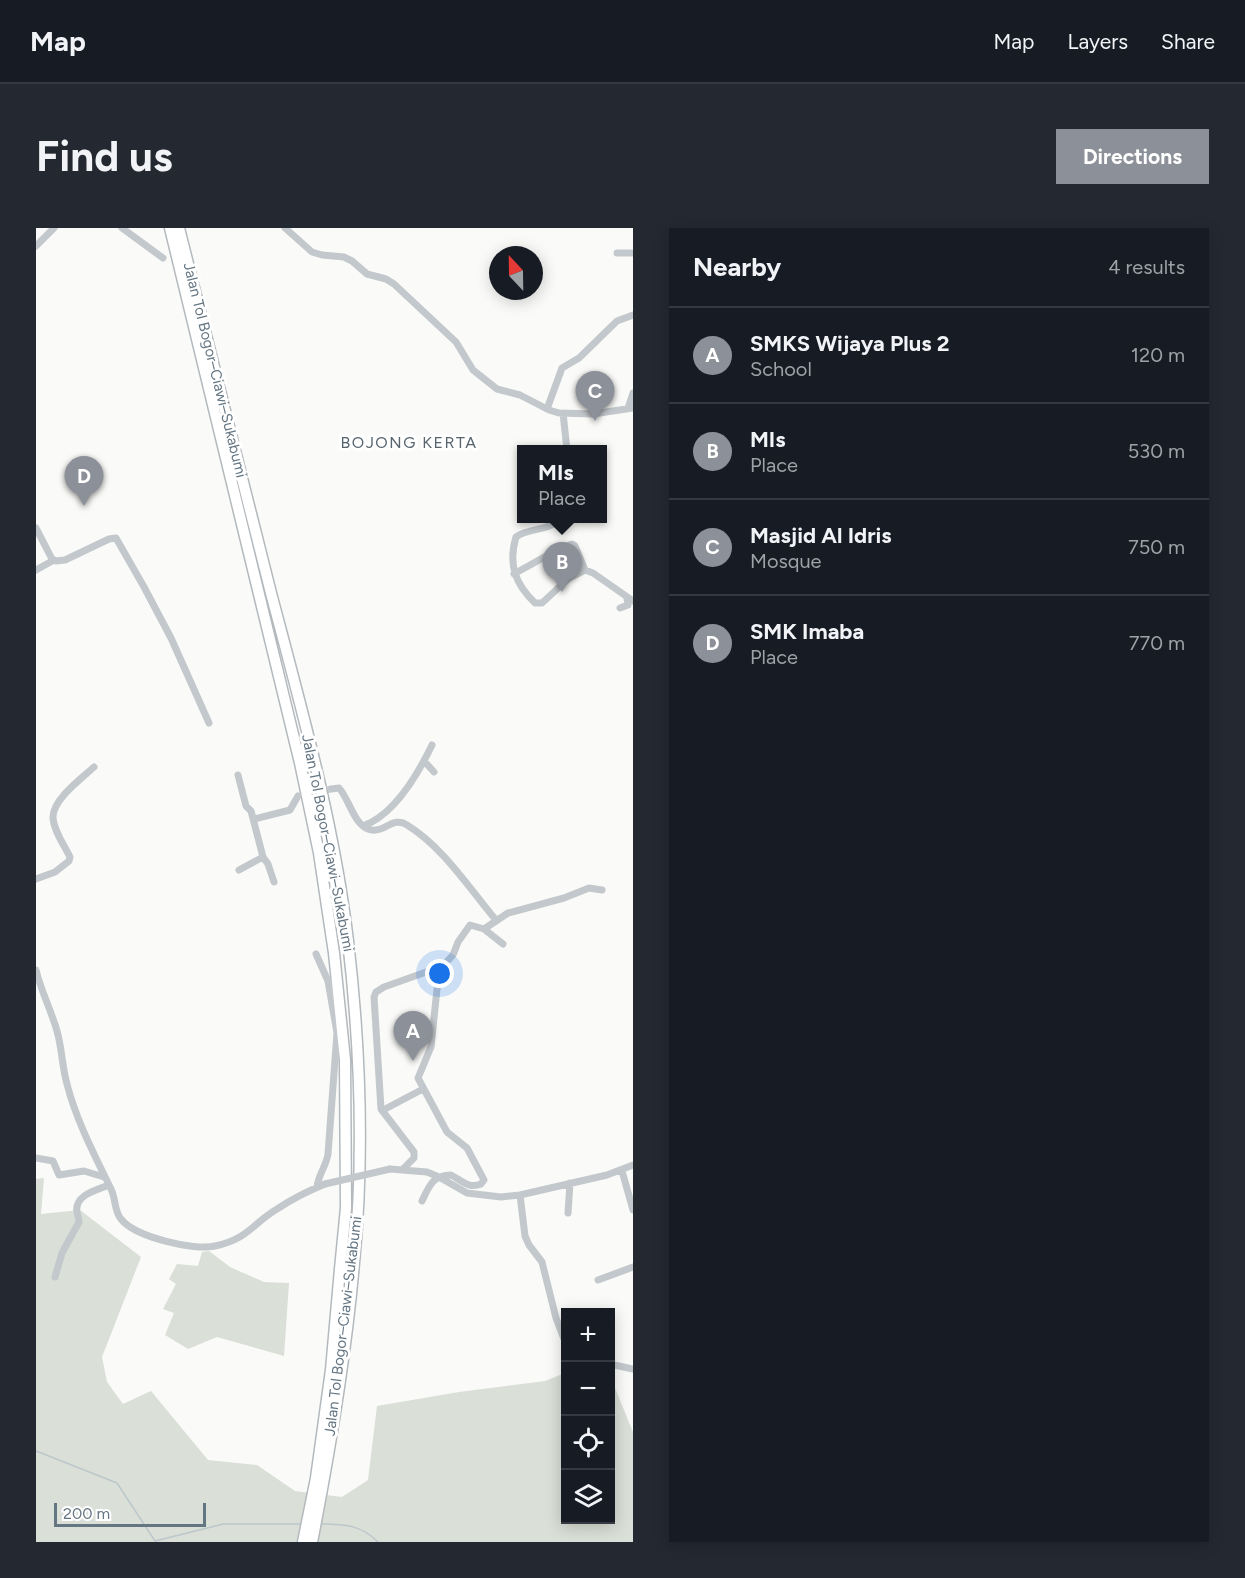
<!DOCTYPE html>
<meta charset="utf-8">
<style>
body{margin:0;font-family:Figtree,sans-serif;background:#242831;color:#f1f3f6}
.controls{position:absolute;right:18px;bottom:18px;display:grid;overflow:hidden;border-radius:0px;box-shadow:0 3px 15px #0003}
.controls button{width:54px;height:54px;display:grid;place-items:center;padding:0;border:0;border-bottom:2px solid #363941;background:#171b24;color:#f1f3f6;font:30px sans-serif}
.compass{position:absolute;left:453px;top:18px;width:54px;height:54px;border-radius:50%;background:#171b24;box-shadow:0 3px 15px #0003;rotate:338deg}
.scale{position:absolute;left:18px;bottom:15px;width:152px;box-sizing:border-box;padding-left:6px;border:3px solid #657683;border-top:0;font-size:16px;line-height:21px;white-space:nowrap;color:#657683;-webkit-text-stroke:4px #fff;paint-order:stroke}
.you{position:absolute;left:404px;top:746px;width:21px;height:21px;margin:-15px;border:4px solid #fff;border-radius:50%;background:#1a73e8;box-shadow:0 0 0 9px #1a73e833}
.badge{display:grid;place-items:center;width:39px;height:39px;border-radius:50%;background:#8c9099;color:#fff;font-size:20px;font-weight:700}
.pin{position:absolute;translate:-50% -50px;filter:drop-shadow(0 2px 3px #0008)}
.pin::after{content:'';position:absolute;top:32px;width:21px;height:18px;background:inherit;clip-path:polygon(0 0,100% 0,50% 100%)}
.popup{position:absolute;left:481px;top:217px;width:90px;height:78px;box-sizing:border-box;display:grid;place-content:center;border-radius:0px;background:#171b24;filter:drop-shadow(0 2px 4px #0005);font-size:20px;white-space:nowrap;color:#9ea1a6}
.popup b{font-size:22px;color:#f1f3f6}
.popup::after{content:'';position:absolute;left:50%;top:100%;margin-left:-12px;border:12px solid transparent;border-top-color:#171b24}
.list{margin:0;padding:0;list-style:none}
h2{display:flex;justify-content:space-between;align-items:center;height:78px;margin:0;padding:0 24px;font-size:26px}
h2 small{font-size:20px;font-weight:400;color:#9ea1a6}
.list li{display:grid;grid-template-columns:39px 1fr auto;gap:18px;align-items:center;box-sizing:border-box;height:96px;padding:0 24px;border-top:2px solid #363941}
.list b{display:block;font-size:22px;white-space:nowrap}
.list p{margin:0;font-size:20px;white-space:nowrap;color:#9ea1a6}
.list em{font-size:20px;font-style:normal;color:#9ea1a6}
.icon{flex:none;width:33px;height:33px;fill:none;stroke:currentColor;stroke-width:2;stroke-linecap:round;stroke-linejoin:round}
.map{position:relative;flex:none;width:597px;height:1314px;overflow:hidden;border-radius:0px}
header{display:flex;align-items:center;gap:36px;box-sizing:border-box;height:84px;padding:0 30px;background:#171b24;border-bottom:2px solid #363941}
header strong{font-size:28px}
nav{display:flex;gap:33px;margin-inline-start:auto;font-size:21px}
.intro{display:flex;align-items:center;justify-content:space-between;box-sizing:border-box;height:144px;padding:0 36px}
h1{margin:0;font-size:42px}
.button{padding:15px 27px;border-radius:0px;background:#8c9099;color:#fff;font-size:21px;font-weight:700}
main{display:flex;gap:36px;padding:0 36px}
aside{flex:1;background:#171b24;border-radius:0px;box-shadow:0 3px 15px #0003}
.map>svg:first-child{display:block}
</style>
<header>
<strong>Map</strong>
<nav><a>Map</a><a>Layers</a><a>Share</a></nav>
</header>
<div class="intro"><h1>Find us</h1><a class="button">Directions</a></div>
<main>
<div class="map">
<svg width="597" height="1314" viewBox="0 0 597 1314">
<rect width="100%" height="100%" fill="#fafaf8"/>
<path fill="#dadfd7" d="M 8,950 L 5,986 L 44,982 L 105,1029 L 66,1129 L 71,1154 L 87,1176 L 115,1163 L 172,1232 L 221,1237 L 259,1263 L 306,1269 L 332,1252 L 341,1178 L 423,1164 L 509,1153 L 529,1145 L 530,1292 L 574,1292 L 575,1150 L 597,1204 L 597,1314 L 0,1314 L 0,951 Z
M 173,1023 L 194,1039 L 228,1054 L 253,1055 L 248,1128 L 181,1109 L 152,1121 L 129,1107 L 138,1085 L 127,1081 L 140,1056 L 133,1051 L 141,1036 L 162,1038 L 166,1024 Z"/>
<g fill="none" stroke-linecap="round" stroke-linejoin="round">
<path stroke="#bbc7cb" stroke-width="1.5" d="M 0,1223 L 81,1255 L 119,1313 L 187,1296 L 266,1296
M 285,1296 C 309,1296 325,1297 342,1314"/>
<path stroke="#d5d9db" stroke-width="7" stroke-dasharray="7 3.5" stroke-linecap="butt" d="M 267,567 L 295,561"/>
<defs>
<path id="highway" d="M 134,0 L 264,535 L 283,625 L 298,725 L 309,832 L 310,980 L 304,1041 L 295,1142 L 280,1250 L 267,1314
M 143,0 C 174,122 204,244 235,365 C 265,479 298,595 312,713 C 324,816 328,931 318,1035 C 310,1128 294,1222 276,1314"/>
</defs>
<use href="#highway" stroke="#b4b9bd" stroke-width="13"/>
<path stroke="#c3c8cc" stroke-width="7" d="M 86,0 L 127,30
M 249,0 L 276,24 L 286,27 L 308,29 L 316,33 L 331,46 L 350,51 L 358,56 L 420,114 L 437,142 L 461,161 L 484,167 L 513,182 L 523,185 L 557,186 L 597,180
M 0,18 L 18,0
M 581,25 L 597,25
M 592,180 L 597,165
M 511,181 L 526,140 L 543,130 L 581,93 L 597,87
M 527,185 L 531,222
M 524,290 C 513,304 493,299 480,309 C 472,336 479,356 499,375 L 506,375 L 533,350 L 549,342 L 557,345 L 597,373
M 0,300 L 16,331 L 20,333 L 29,332 L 73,311 L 80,310 L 108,359 L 135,410 L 173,495
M 0,342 L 18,332
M 478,346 L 519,323 L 536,316 L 539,318 L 549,342
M 584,380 L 592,377 L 591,370
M 388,533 L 398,544
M 202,547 L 210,578 L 215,583 L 227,629 L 232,636 L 238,654
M 295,561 L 303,560 C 313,571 318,596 332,601 C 347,607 357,587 371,597 C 407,619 433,660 460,692
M 218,591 L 254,582 L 262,568
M 327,598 C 358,587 382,546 396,517
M 203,642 L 227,629
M 0,651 L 19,644 L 33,633 L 34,629 C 28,617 18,603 17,590 C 16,572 46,550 58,539
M 448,701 L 467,716
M 280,726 L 292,753 L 301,805 L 292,926 C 290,939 282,947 281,959
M 0,742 C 5,763 15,782 21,803 C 26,820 26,839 31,856 C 40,892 59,928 75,961 C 80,971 78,983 85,991 C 99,1009 158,1023 179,1018 C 212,1011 216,996 241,981 C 256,971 272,963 289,956
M 351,880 L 387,861
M 0,930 L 17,933 L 23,947 L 48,943 L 68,949
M 354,941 L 391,944 L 403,949 L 431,965 L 465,969 L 484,967 L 571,947 L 597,937
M 367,941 L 378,930 L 378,924 L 345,881 L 338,769 L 340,764 L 348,759 L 407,738
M 586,943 L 597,982
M 484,967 L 489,1008 L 493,1017 L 506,1034 L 520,1090 L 530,1116
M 386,973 C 393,958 397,947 415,947 C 426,953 433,961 445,956 L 448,952 L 431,920 L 411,904 L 382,850 L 395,819 L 401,761 L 404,746 L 407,738 L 417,727 L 422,714 L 434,697 L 448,701 L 472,685 L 528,670 L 553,660 L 566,662
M 532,985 L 534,955
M 19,1049 L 26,1025 L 43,994 C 43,991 42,988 41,984 C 38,967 61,962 73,957
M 562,1052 L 597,1039
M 574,1136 L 597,1141"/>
<use href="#highway" stroke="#fff" stroke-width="10"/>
<path stroke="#c3c8cc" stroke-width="7" d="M 289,956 L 354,941"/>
</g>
<g text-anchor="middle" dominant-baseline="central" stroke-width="6" stroke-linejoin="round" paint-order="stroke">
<g font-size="15" fill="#657683" stroke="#fff">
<text transform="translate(179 142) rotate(76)">Jalan Tol Bogor–Ciawi–Sukabumi</text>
<text transform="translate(292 615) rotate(79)">Jalan Tol Bogor–Ciawi–Sukabumi</text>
<text transform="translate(307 1098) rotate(-83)">Jalan Tol Bogor–Ciawi–Sukabumi</text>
</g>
<g font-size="16" letter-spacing="1.5" fill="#57646e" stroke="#fff">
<text x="373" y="214">BOJONG KERTA</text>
</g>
</g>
</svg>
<div class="controls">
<button>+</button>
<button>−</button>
<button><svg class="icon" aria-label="locate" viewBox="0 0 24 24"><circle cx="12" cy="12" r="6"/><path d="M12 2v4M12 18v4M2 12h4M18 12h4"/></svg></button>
<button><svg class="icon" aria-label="layers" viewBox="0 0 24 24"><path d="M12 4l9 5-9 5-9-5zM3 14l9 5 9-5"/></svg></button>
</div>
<svg class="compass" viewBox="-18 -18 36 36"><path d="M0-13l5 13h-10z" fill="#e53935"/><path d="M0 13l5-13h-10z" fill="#9ea1a6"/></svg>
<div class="scale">200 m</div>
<div class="you"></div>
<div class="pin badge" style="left:377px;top:833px">A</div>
<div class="pin badge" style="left:526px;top:364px">B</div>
<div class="popup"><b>MIs</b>Place</div>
<div class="pin badge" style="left:559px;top:193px">C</div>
<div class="pin badge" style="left:48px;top:278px">D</div>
</div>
<aside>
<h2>Nearby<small>4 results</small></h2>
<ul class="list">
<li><span class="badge">A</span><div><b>SMKS Wijaya Plus 2</b><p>School</p></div><em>120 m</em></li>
<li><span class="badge">B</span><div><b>MIs</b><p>Place</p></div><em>530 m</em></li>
<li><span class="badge">C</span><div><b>Masjid Al Idris</b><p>Mosque</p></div><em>750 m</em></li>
<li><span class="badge">D</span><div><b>SMK Imaba</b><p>Place</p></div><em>770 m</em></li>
</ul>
</aside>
</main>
